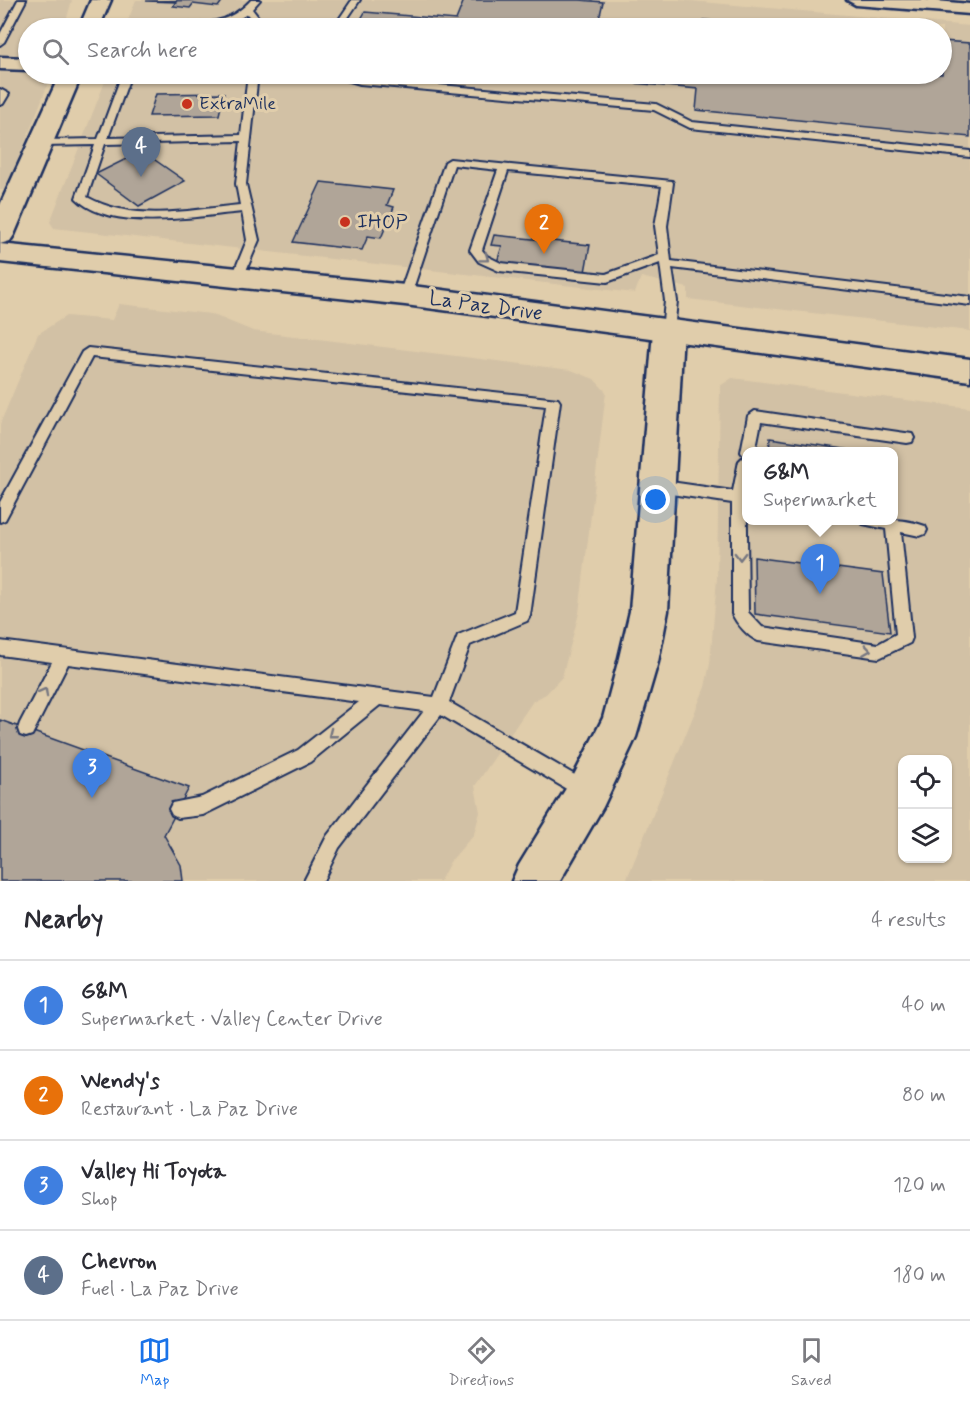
<!DOCTYPE html>
<meta charset="utf-8">
<style>
body{margin:0;font-family:Mynerve,sans-serif;background:#f7f7f7;color:#2b2b33}
.controls{position:absolute;right:18px;bottom:18px;display:grid;overflow:hidden;border-radius:12px;box-shadow:0 2px 4px #0004}
.controls button{width:54px;height:54px;display:grid;place-items:center;padding:0;border:0;border-bottom:2px solid #e1e1e2;background:#fff;color:#2b2b33;font:30px sans-serif}
.you{position:absolute;left:656px;top:500px;width:21px;height:21px;margin:-15px;border:4px solid #fff;border-radius:50%;background:#1a73e8;box-shadow:0 0 0 9px #1a73e833}
.badge{display:grid;place-items:center;width:39px;height:39px;border-radius:50%;background:#1a73e8;color:#fff;font-size:20px;font-weight:700}
.pin{position:absolute;translate:-50% -50px;filter:drop-shadow(0 2px 3px #0008)}
.pin::after{content:'';position:absolute;top:32px;width:21px;height:18px;background:inherit;clip-path:polygon(0 0,100% 0,50% 100%)}
.popup{position:absolute;left:742px;top:447px;width:156px;height:78px;box-sizing:border-box;display:grid;place-content:center;border-radius:12px;background:#fff;filter:drop-shadow(0 2px 4px #0005);font-size:20px;white-space:nowrap;color:#7c7c81}
.popup b{font-size:22px;color:#2b2b33}
.popup::after{content:'';position:absolute;left:50%;top:100%;margin-left:-12px;border:12px solid transparent;border-top-color:#fff}
.list{margin:0;padding:0;list-style:none}
h2{display:flex;justify-content:space-between;align-items:center;height:78px;margin:0;padding:0 24px;font-size:26px}
h2 small{font-size:20px;font-weight:400;color:#7c7c81}
.list li{display:grid;grid-template-columns:39px 1fr auto;gap:18px;align-items:center;box-sizing:border-box;height:90px;padding:0 24px;border-top:2px solid #e1e1e2}
.list b{display:block;font-size:22px;white-space:nowrap}
.list p{margin:0;font-size:20px;white-space:nowrap;color:#7c7c81}
.list em{font-size:20px;font-style:normal;color:#7c7c81}
.icon{flex:none;width:33px;height:33px;fill:none;stroke:currentColor;stroke-width:2;stroke-linecap:round;stroke-linejoin:round}
.map{position:relative;flex:none;width:970px;height:881px;overflow:hidden}
.search{position:absolute;background:#fff;box-shadow:0 2px 4px #0004;left:18px;right:18px;top:18px;height:66px;display:flex;align-items:center;gap:15px;box-sizing:border-box;padding:0 21px;border-radius:33px;color:#7c7c81;font-size:22px}
.sheet{height:438px;background:#fff}
nav{display:flex;justify-content:space-around;align-items:center;box-sizing:border-box;height:84px;border-top:2px solid #e1e1e2;background:#fff;font-size:16px;color:#7c7c81}
nav a{display:grid;justify-items:center;gap:3px}
nav .on{color:#1a73e8}
.map>svg:first-child{display:block}
</style>
<div class="map">
<svg width="970" height="881" viewBox="0 0 970 881">
<rect width="100%" height="100%" fill="#e0cdab"/>
<filter id="ink" filterUnits="userSpaceOnUse"><feTurbulence type="fractalNoise" baseFrequency=".0167" numOctaves="2"/><feDisplacementMap in="SourceGraphic" scale="12" xChannelSelector="R" yChannelSelector="G"/><feConvolveMatrix kernelMatrix="1 2 1 2 8 2 1 2 1" color-interpolation-filters="sRGB"/></filter>
<g filter="url(#ink)">
<path fill="#d2c1a5" fill-rule="evenodd" d="M 0,0 L 72,0 L 64,28 L 28,28 L 28,74 L 52,74 L 6,190 L 0,190 Z
M 136,0 L 680,0 L 970,26 L 970,331 L 688,299 L 688,288 L 641,277 L 635,293 L 72,230 L 54,228 L 50,222 L 108,74 L 942,74 L 942,28 L 125,28 Z
M 119,304 L 211,314 L 253,331 L 571,370 L 594,379 L 606,392 L 579,613 L 562,677 L 546,694 L 533,701 L 475,786 L 480,812 L 474,834 L 450,862 L 440,881 L 0,881 L 0,424 L 38,334 L 66,316 L 112,320 Z
M 732,378 L 970,408 L 970,881 L 626,881 L 705,687 L 710,664 L 717,578 L 720,386 ZM 746,452 L 894,452 L 894,520 L 746,520 ZM 902,760 L 948,760 L 948,858 L 902,858 Z"/>
<path fill="#b0a598" stroke="#1b2f5e" stroke-width="1.5" d="M 223,0 L 218,7 L 193,4 L 190,8 L 173,6 L 176,2 L 146,1 Z
M 464,0 L 580,0 L 603,2 L 597,28 L 356,28 L 365,12 L 456,20 Z
M 703,20 L 803,28 L 702,28 Z
M 942,41 L 970,43 L 970,137 L 696,110 L 698,89 L 536,74 L 942,74 Z
M 224,93 L 219,115 L 149,116 L 156,94 Z
M 142,151 L 185,181 L 139,206 L 96,174 Z
M 321,182 L 393,190 L 387,205 L 394,207 L 381,238 L 368,236 L 362,250 L 293,242 Z
M 494,235 L 590,245 L 585,272 L 497,262 L 502,246 L 491,245 Z
M 770,438 L 863,452 L 769,452 Z
M 754,557 L 883,574 L 890,632 L 755,614 Z
M 0,720 L 189,788 L 164,835 L 181,865 L 183,881 L 0,881 Z"/>
<g fill="none" stroke-linecap="round" stroke-linejoin="round">
<defs>
<path id="service" d="M 18,0 L 26,0 L 4,42 L 0,45 L 0,34 Z
M 251,0 L 260,0 L 252,9 L 262,22 L 262,28 L 254,28 L 254,22 L 247,14 C 223,31 187,31 160,28 L 166,22 C 201,24 226,27 251,0 Z
M 352,0 L 360,0 L 341,28 L 333,28 Z
M 122,74 L 131,74 L 108,138 L 241,135 L 248,74 L 258,74 L 246,184 L 259,240 L 242,280 L 234,280 L 232,277 L 247,240 L 242,212 C 197,216 110,233 76,198 L 95,145 L 43,146 L 38,143 L 43,140 L 98,139 ZM 241,141 L 236,184 L 240,205 C 189,210 134,223 87,197 L 105,144 Z
M 326,74 L 341,74 L 360,78 L 656,104 L 692,122 L 970,151 L 970,157 L 690,128 L 654,110 L 360,84 Z
M 0,89 L 9,94 L 3,104 L 0,105 Z
M 450,159 L 672,181 L 673,183 L 667,226 L 671,261 L 970,297 L 970,305 L 672,268 L 677,301 L 674,331 L 668,335 L 662,331 L 665,301 L 660,263 L 607,282 L 499,271 L 479,262 L 470,250 L 498,170 L 454,165 L 411,295 L 405,299 L 401,298 L 399,295 L 445,162 ZM 508,171 L 662,186 L 655,226 L 659,255 L 606,274 L 501,263 L 487,256 L 482,250 Z
M 88,348 L 558,399 L 560,402 L 530,616 L 527,621 L 470,645 L 449,702 L 592,785 L 595,791 L 592,797 L 586,800 L 580,797 L 441,715 L 339,848 L 323,881 L 304,881 L 327,836 L 424,711 L 380,705 L 310,762 L 203,815 L 178,818 L 172,815 L 169,809 L 172,803 L 202,797 L 298,750 L 359,702 L 68,664 L 32,735 L 26,737 L 20,735 L 18,729 L 20,723 L 52,662 L 0,655 L 0,641 L 434,697 L 458,635 L 515,612 L 546,406 L 92,357 L 5,520 L 0,522 L 0,502 L 82,352 Z
M 755,411 L 912,434 L 914,438 L 912,442 L 907,443 L 761,422 L 755,452 L 746,452 L 748,612 L 762,627 L 878,644 L 896,634 L 886,529 L 863,524 L 861,520 C 884,520 903,518 925,526 L 927,530 L 925,534 L 920,536 L 901,532 L 912,638 L 910,643 L 879,658 L 758,641 C 748,637 737,624 732,614 L 732,503 L 657,492 L 652,490 L 650,486 L 652,482 L 657,480 L 733,491 L 739,461 L 744,456 L 741,452 L 748,416 Z"/>
<path id="minor" d="M 847,0 L 925,0 L 970,4 L 970,14 L 856,5 Z
M 0,57 L 28,58 L 28,70 L 0,69 Z"/>
<path id="tertiary" d="M 91,0 L 111,0 L 99,28 L 79,28 Z
M 60,74 L 82,74 L 14,235 L 10,241 L 0,244 L 0,205 Z
M 668,320 L 679,324 L 683,331 L 668,611 L 658,662 L 636,737 L 603,807 L 560,881 L 512,881 L 519,865 L 573,777 L 603,718 L 618,662 L 630,611 L 653,331 L 657,324 Z"/>
<path id="secondary" d="M 0,244 L 405,285 L 970,359 L 970,381 L 405,305 L 0,262 Z"/>
</defs>
<use href="#service" stroke="#1b2f5e" stroke-width="4"/>
<use href="#minor" stroke="#1b2f5e" stroke-width="5"/>
<use href="#tertiary" stroke="#1b2f5e" stroke-width="5"/>
<use href="#secondary" stroke="#1b2f5e" stroke-width="5"/>
<use href="#service" fill="#e0cdab" fill-rule="evenodd"/>
<use href="#minor" fill="#e0cdab" fill-rule="evenodd"/>
<use href="#tertiary" fill="#e0cdab" fill-rule="evenodd"/>
<use href="#secondary" fill="#e0cdab" fill-rule="evenodd"/>
</g>
<defs><path id="oneway-chevron" d="M-2-3.5L2.5 0L-2 3.5" fill="none" stroke-width="1.6" stroke-linecap="round" stroke-linejoin="round" transform="scale(1.5)"/></defs>
<g stroke="#747681">
<use href="#oneway-chevron" transform="translate(485 258) rotate(37)"/>
<use href="#oneway-chevron" transform="translate(740 556) rotate(90)"/>
<use href="#oneway-chevron" transform="translate(867 650) rotate(8)"/>
<use href="#oneway-chevron" transform="translate(44 692) rotate(-61)"/>
<use href="#oneway-chevron" transform="translate(332 734) rotate(142)"/>
</g>
</g>
<g fill="#c8321e" stroke="#e0cdab" stroke-width="2">
<circle cx="187" cy="104" r="6"/>
<circle cx="345" cy="222" r="6"/>
</g>
<g text-anchor="middle" dominant-baseline="central" stroke-width="6" stroke-linejoin="round" paint-order="stroke">
<g font-size="18" fill="#1b2f5e" stroke="#e0cdab" text-anchor="start">
<text x="199" y="104">ExtraMile</text>
</g>
<g font-size="21" fill="#1b2f5e" stroke="#e0cdab" text-anchor="start">
<text x="357" y="222">IHOP</text>
</g>
<g font-size="21" fill="#1b2f5e" stroke="#e0cdab">
<text transform="translate(486 306) rotate(8)">La Paz Drive</text>
</g>
</g>
</svg>
<div class="controls">
<button><svg class="icon" aria-label="locate" viewBox="0 0 24 24"><circle cx="12" cy="12" r="6"/><path d="M12 2v4M12 18v4M2 12h4M18 12h4"/></svg></button>
<button><svg class="icon" aria-label="layers" viewBox="0 0 24 24"><path d="M12 4l9 5-9 5-9-5zM3 14l9 5 9-5"/></svg></button>
</div>
<div class="you"></div>
<div class="pin badge" style="left:820px;top:594px;background:#3f7fe0">1</div>
<div class="popup"><b>G&amp;M</b>Supermarket</div>
<div class="pin badge" style="left:544px;top:254px;background:#e8710a">2</div>
<div class="pin badge" style="left:92px;top:798px;background:#3f7fe0">3</div>
<div class="pin badge" style="left:141px;top:177px;background:#5c6f8a">4</div>
<div class="search"><svg class="icon" aria-label="search" viewBox="0 0 24 24"><circle cx="10" cy="10" r="6"/><path d="M15 15l6 6"/></svg>Search here</div>
</div>
<section class="sheet">
<h2>Nearby<small>4 results</small></h2>
<ul class="list">
<li><span class="badge" style="background:#3f7fe0">1</span><div><b>G&amp;M</b><p>Supermarket · Valley Center Drive</p></div><em>40 m</em></li>
<li><span class="badge" style="background:#e8710a">2</span><div><b>Wendy's</b><p>Restaurant · La Paz Drive</p></div><em>80 m</em></li>
<li><span class="badge" style="background:#3f7fe0">3</span><div><b>Valley Hi Toyota</b><p>Shop</p></div><em>120 m</em></li>
<li><span class="badge" style="background:#5c6f8a">4</span><div><b>Chevron</b><p>Fuel · La Paz Drive</p></div><em>180 m</em></li>
</ul>
</section>
<nav>
<a class="on"><svg class="icon" aria-label="map" viewBox="0 0 24 24"><path d="M3 6l6-2 6 2 6-2v14l-6 2-6-2-6 2zM9 4v14M15 6v14"/></svg>Map</a>
<a><svg class="icon" aria-label="directions" viewBox="0 0 24 24"><path d="M12 3l9 9-9 9-9-9zM9 14v-3h6M13 9l2 2-2 2"/></svg>Directions</a>
<a><svg class="icon" aria-label="saved" viewBox="0 0 24 24"><path d="M7 4h10v16l-5-4-5 4z"/></svg>Saved</a>
</nav>
